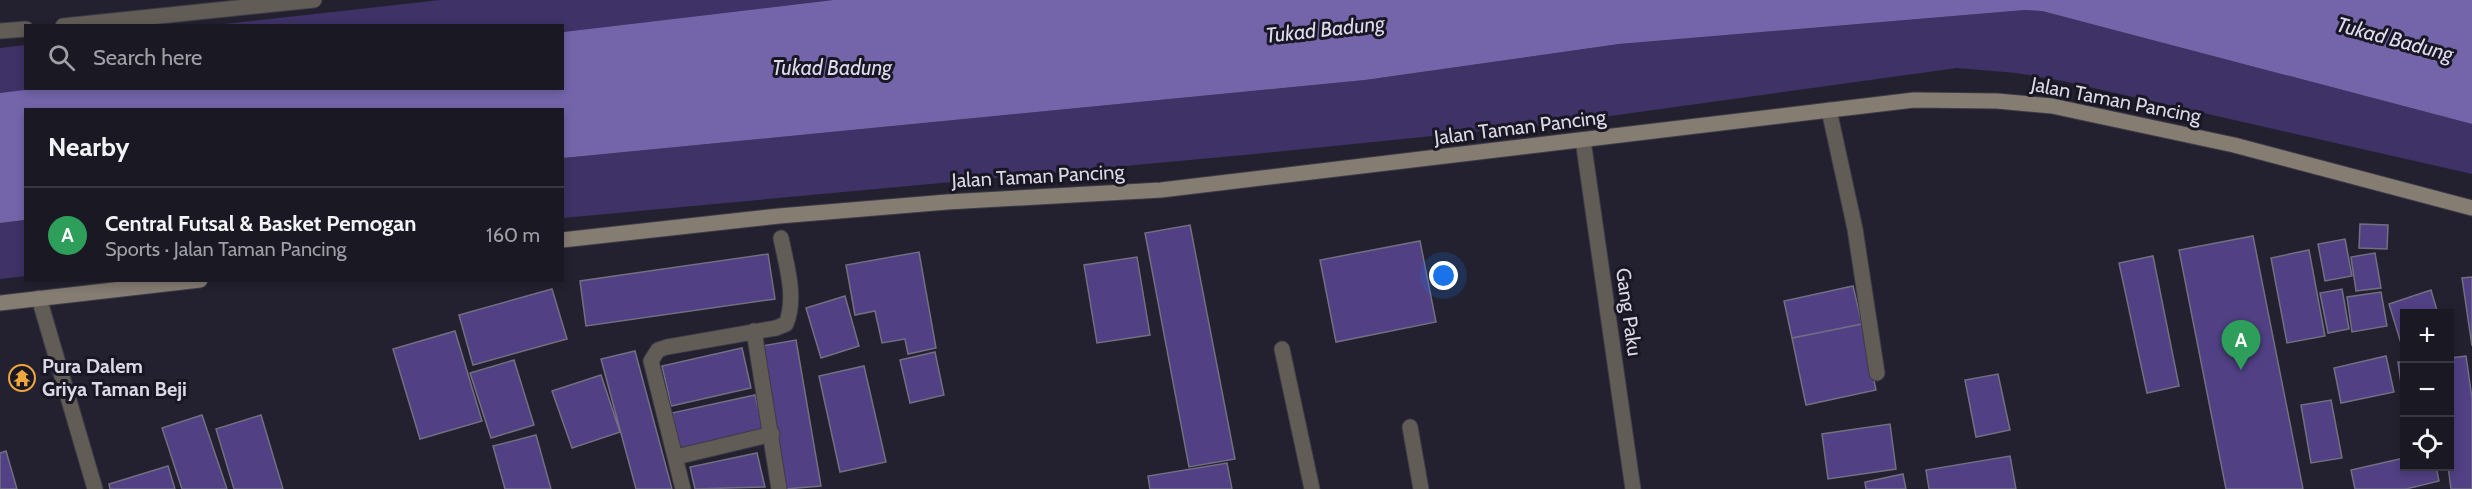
<!DOCTYPE html>
<meta charset="utf-8">
<style>
body{margin:0;font-family:Cabin,sans-serif;background:#272630;color:#f1f3f6}
.controls{position:absolute;right:18px;bottom:18px;display:grid;overflow:hidden;border-radius:0px;box-shadow:0 3px 9px #0003}
.controls button{width:54px;height:54px;display:grid;place-items:center;padding:0;border:0;border-bottom:2px solid #383841;background:#1a1923;color:#f1f3f6;font:30px sans-serif}
.you{position:absolute;left:1444px;top:276px;width:21px;height:21px;margin:-15px;border:4px solid #fff;border-radius:50%;background:#1a73e8;box-shadow:0 0 0 9px #1a73e833}
.badge{display:grid;place-items:center;width:39px;height:39px;border-radius:50%;background:#b45309;color:#fff;font-size:20px;font-weight:700}
.pin{position:absolute;translate:-50% -50px;filter:drop-shadow(0 2px 3px #0008)}
.pin::after{content:'';position:absolute;top:32px;width:21px;height:18px;background:inherit;clip-path:polygon(0 0,100% 0,50% 100%)}
.list{margin:0;padding:0;list-style:none}
h2{display:flex;justify-content:space-between;align-items:center;height:78px;margin:0;padding:0 24px;font-size:26px}
h2 small{font-size:20px;font-weight:400;color:#9fa0a6}
.list li{display:grid;grid-template-columns:39px 1fr auto;gap:18px;align-items:center;box-sizing:border-box;height:96px;padding:0 24px;border-top:2px solid #383841}
.list b{display:block;font-size:22px;white-space:nowrap}
.list p{margin:0;font-size:20px;white-space:nowrap;color:#9fa0a6}
.list em{font-size:20px;font-style:normal;color:#9fa0a6}
.icon{flex:none;width:33px;height:33px;fill:none;stroke:currentColor;stroke-width:2;stroke-linecap:round;stroke-linejoin:round}
.map{position:relative;flex:none;width:2472px;height:489px;overflow:hidden}
.search{position:absolute;background:#1a1923;box-shadow:0 3px 9px #0003;left:24px;top:24px;width:540px;height:66px;display:flex;align-items:center;gap:15px;box-sizing:border-box;padding:0 21px;border-radius:0px;color:#9fa0a6;font-size:22px}
.panel{position:absolute;background:#1a1923;box-shadow:0 3px 9px #0003;left:24px;top:108px;width:540px;height:174px;border-radius:0px}
.map>svg:first-child{display:block}
</style>
<div class="map">
<svg width="2472" height="489" viewBox="0 0 2472 489">
<rect width="100%" height="100%" fill="#23212f"/>
<path fill="#3e3266" d="M 440,0 L 833,0 L 563,32 L 562,26 L 206,26 Z
M 2025,10 L 2042,11 L 2472,124 L 2472,174 L 2063,81 L 2016,73 L 1957,68 L 1560,123 L 1255,154 L 563,218 L 563,158 L 1365,80 L 1619,44 Z
M 25,45 L 26,88 L 41,89 L 0,93 L 0,48 Z
M 25,220 L 25,276 L 0,279 L 0,223 Z"/>
<path fill="#7465ab" d="M 833,0 L 2472,0 L 2472,124 L 2042,11 L 2025,10 L 1619,44 L 1365,80 L 563,158 L 562,110 L 26,110 L 25,220 L 0,223 L 0,93 L 41,88 L 562,88 L 563,32 Z"/>
<path fill="#514084" stroke="#726f81" stroke-width="1.5" d="M 2360,224 L 2388,225 L 2387,249 L 2359,248 Z
M 1190,225 L 1235,459 L 1189,467 L 1145,233 Z
M 2253,236 L 2303,489 L 2226,489 L 2179,250 Z
M 2345,239 L 2352,276 L 2325,281 L 2318,244 Z
M 1420,241 L 1436,322 L 1336,342 L 1320,260 Z
M 2309,250 L 2325,336 L 2287,343 L 2271,258 Z
M 919,252 L 936,348 L 908,354 L 905,339 L 882,343 L 875,311 L 855,315 L 846,265 Z
M 2375,253 L 2381,288 L 2356,291 L 2351,257 Z
M 768,254 L 775,299 L 586,326 L 580,281 Z
M 2153,256 L 2179,386 L 2147,393 L 2119,263 Z
M 1137,257 L 1150,335 L 1097,343 L 1084,265 Z
M 2472,277 L 2472,346 L 2462,278 Z
M 1853,286 L 1862,324 L 1792,338 L 1784,301 Z
M 552,289 L 567,339 L 473,365 L 459,315 Z
M 2342,289 L 2349,329 L 2328,333 L 2320,293 Z
M 2431,290 L 2438,314 L 2404,314 L 2404,353 L 2389,304 Z
M 2381,292 L 2387,326 L 2352,332 L 2347,297 Z
M 845,296 L 859,346 L 821,358 L 806,308 Z
M 1862,324 L 1876,390 L 1806,405 L 1792,338 Z
M 455,331 L 482,421 L 420,439 L 393,349 Z
M 796,340 L 821,486 L 786,489 L 762,346 Z
M 742,348 L 751,388 L 671,406 L 662,366 Z
M 635,351 L 672,489 L 636,489 L 601,359 Z
M 935,352 L 944,395 L 910,403 L 900,360 Z
M 2386,356 L 2394,392 L 2341,403 L 2334,368 Z
M 2466,356 L 2472,398 L 2472,489 L 2451,489 L 2448,466 L 2450,358 Z
M 514,360 L 534,425 L 491,438 L 470,373 Z
M 2398,362 L 2404,362 L 2404,405 Z
M 864,366 L 886,462 L 840,472 L 819,376 Z
M 1998,374 L 2010,430 L 1976,437 L 1965,380 Z
M 601,375 L 620,432 L 572,448 L 552,391 Z
M 755,395 L 764,433 L 681,452 L 672,413 Z
M 2331,400 L 2342,458 L 2311,463 L 2301,405 Z
M 202,415 L 227,489 L 182,489 L 162,428 Z
M 261,415 L 283,489 L 234,489 L 216,429 Z
M 1890,424 L 1896,469 L 1828,479 L 1822,434 Z
M 536,435 L 551,489 L 505,489 L 493,446 Z
M 6,451 L 17,489 L 0,489 L 0,453 Z
M 757,453 L 765,487 L 695,489 L 690,467 Z
M 2010,456 L 2016,489 L 1929,489 L 1926,470 Z
M 2404,458 L 2404,466 L 2436,466 L 2439,481 L 2406,489 L 2355,489 L 2351,470 Z
M 1227,463 L 1232,489 L 1150,489 L 1148,476 Z
M 168,466 L 175,489 L 110,489 L 109,484 Z
M 1903,474 L 1906,489 L 1866,489 L 1865,482 Z"/>
<g fill="none" stroke-linecap="round" stroke-linejoin="round">
<defs>
<path id="street" d="M 63,26 L 314,0
M 0,31 L 26,29
M 1829,110 L 1855,229 L 1877,373
M 1583,140 L 1633,489
M 39,298 L 95,489
M 754,331 L 779,489
M 1282,349 L 1312,489
M 1410,427 L 1421,489
M 676,457 L 772,434
M 683,489 L 651,361 L 658,350 L 667,347 L 776,328 L 786,324 C 797,297 786,264 781,238"/>
<path id="secondary" d="M 562,240 L 779,216 L 947,202 L 1161,190 L 1914,100 L 1997,101 L 2052,106 L 2234,145 L 2472,208
M 0,303 L 200,280"/>
</defs>
<use href="#street" stroke="#3d3b48" stroke-width="17"/>
<use href="#secondary" stroke="#3d3b48" stroke-width="17"/>
<use href="#street" stroke="#615c56" stroke-width="15"/>
<use href="#secondary" stroke="#857c72" stroke-width="15"/>
</g>
<defs>
<symbol id="temple-ring" viewBox="-11 -11 22 22"><circle r="9.5" fill="#1a1725" stroke="#efa73d" stroke-width="1.5"/><path d="M0-6L5-2H3V0L6.5 2.5H4V6H1.5V3h-3V6H-4V2.5H-6.5L-3 0V-2H-5Z" fill="#efa73d"/></symbol>
</defs>
<g fill-rule="evenodd">
<use href="#temple-ring" x="7" y="363" width="30" height="30"/>
</g>
<g text-anchor="middle" dominant-baseline="central" stroke-width="6" stroke-linejoin="round" paint-order="stroke">
<g font-size="20" fill="#dad9e3" stroke="#1a1725">
<text transform="translate(2116 100) rotate(11)">Jalan Taman Pancing</text>
<text transform="translate(1520 127) rotate(-7)">Jalan Taman Pancing</text>
<text transform="translate(1038 176) rotate(-3)">Jalan Taman Pancing</text>
<text transform="translate(1629 312) rotate(82)">Gang Paku</text>
</g>
<g font-size="20" font-weight="bold" fill="#dad9e3" stroke="#1a1725" text-anchor="start">
<text x="42" y="366">Pura Dalem<tspan x="42" dy="23">Griya Taman Beji</tspan></text>
</g>
<g font-size="21" font-style="italic" fill="#dedbef" stroke="#1a1725">
<text transform="translate(1325 29) rotate(-6)">Tukad Badung</text>
<text transform="translate(2395 39) rotate(15)">Tukad Badung</text>
<text x="832" y="67">Tukad Badung</text>
</g>
</g>
</svg>
<div class="controls">
<button>+</button>
<button>−</button>
<button><svg class="icon" aria-label="locate" viewBox="0 0 24 24"><circle cx="12" cy="12" r="6"/><path d="M12 2v4M12 18v4M2 12h4M18 12h4"/></svg></button>
</div>
<div class="you"></div>
<div class="pin badge" style="left:2241px;top:370px;background:#2e9e5b">A</div>
<div class="search"><svg class="icon" aria-label="search" viewBox="0 0 24 24"><circle cx="10" cy="10" r="6"/><path d="M15 15l6 6"/></svg>Search here</div>
<section class="panel">
<h2>Nearby<small></small></h2>
<ul class="list">
<li><span class="badge" style="background:#2e9e5b">A</span><div><b>Central Futsal &amp; Basket Pemogan</b><p>Sports · Jalan Taman Pancing</p></div><em>160 m</em></li>
</ul>
</section>
</div>
